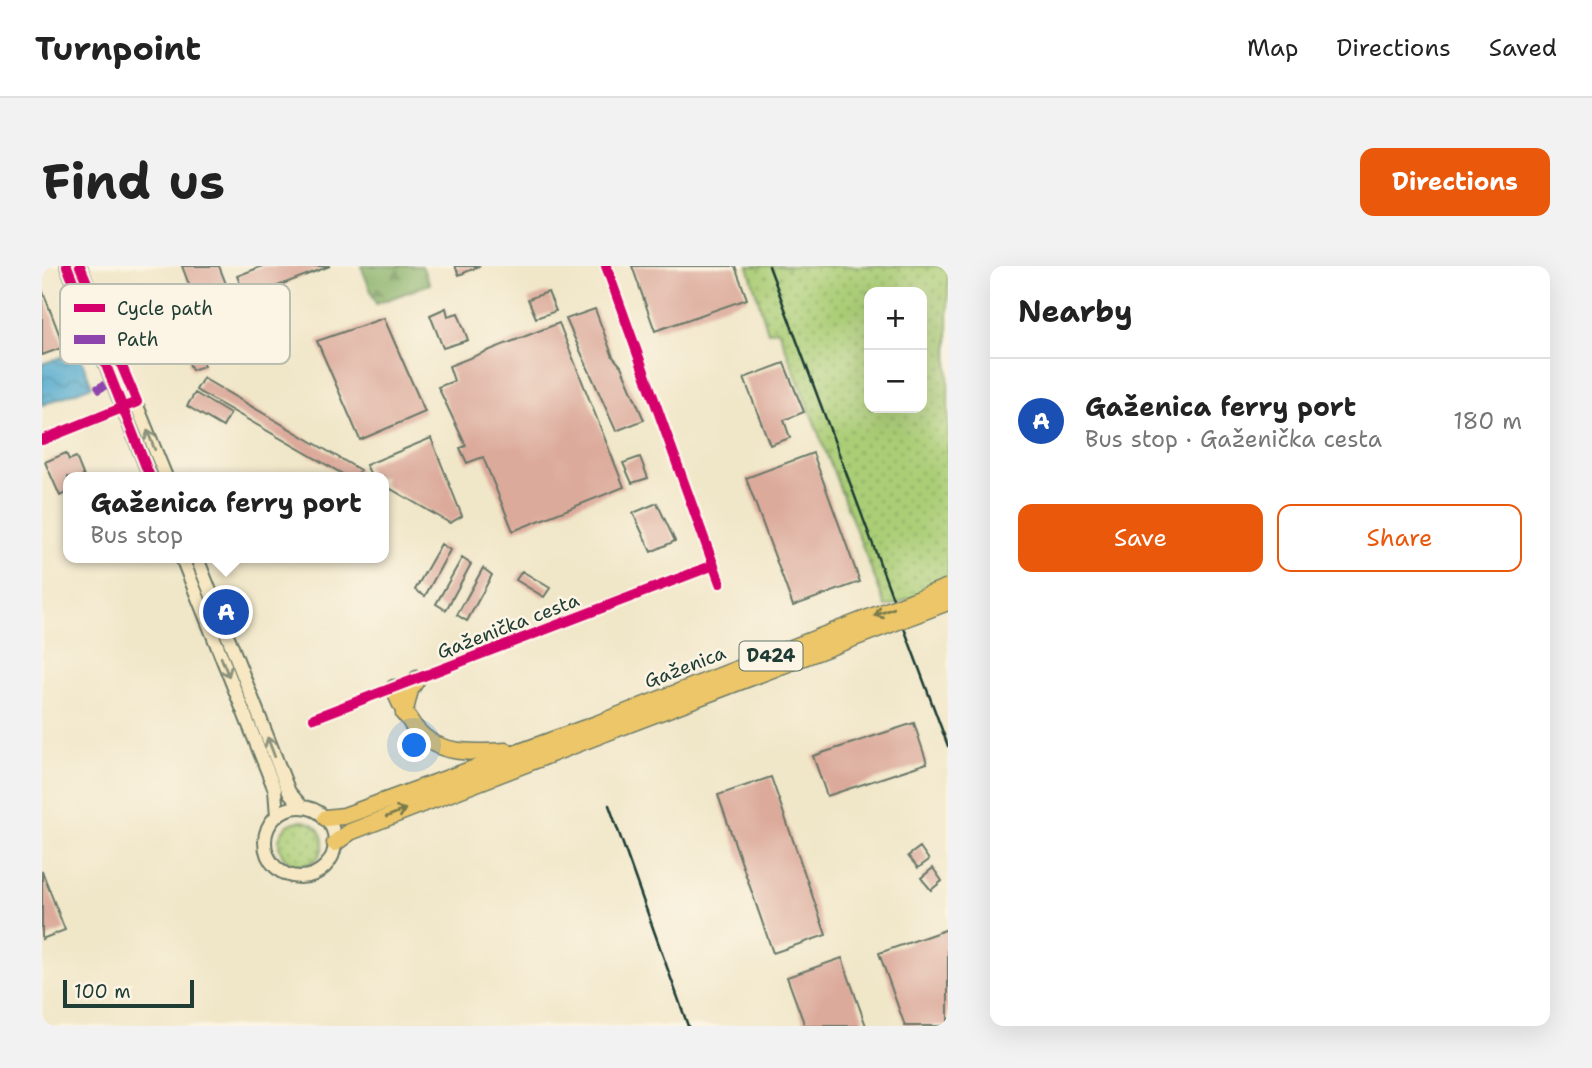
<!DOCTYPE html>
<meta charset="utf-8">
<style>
body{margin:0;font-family:"Shantell Sans",sans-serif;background:#f2f2f2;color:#222}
.controls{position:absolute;right:21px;top:21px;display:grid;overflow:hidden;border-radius:14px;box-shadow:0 7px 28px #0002}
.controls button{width:63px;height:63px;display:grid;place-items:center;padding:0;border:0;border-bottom:2px solid #e0e0e0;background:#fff;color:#222;font:35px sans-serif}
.scale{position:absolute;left:21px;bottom:18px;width:131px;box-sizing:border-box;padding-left:7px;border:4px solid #1f3d34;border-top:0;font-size:19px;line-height:24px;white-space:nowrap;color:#1f3d34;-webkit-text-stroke:5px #fcf5e5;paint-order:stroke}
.you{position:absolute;left:373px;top:480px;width:24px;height:24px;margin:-18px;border:5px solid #fff;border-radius:50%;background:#1a73e8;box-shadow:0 0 0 10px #1a73e833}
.badge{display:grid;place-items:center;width:46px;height:46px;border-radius:50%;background:#ea580c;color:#fff;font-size:23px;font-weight:700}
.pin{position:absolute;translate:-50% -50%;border:4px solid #fff;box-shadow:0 2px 7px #0006}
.popup{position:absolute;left:21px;top:206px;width:326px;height:91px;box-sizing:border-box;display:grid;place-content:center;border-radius:14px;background:#fff;filter:drop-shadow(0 2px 5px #0005);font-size:23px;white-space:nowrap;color:#767676}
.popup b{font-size:26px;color:#222}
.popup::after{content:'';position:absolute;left:50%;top:100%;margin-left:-14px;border:14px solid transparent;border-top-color:#fff}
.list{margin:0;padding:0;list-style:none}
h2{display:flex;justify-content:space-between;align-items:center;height:91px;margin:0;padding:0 28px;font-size:30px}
h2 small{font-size:23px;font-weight:400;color:#767676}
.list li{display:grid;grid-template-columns:46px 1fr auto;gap:21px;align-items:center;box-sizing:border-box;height:126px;padding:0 28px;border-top:2px solid #e0e0e0}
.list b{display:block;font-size:26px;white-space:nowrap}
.list p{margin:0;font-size:23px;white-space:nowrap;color:#767676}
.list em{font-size:23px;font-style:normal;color:#767676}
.actions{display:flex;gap:14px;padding:21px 28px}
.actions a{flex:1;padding:16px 0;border:2px solid #ea580c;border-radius:14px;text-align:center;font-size:24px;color:#ea580c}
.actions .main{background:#ea580c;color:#fff}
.map{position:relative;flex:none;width:906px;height:760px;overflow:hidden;border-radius:14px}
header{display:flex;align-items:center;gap:42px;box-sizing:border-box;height:98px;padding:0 35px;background:#fff;border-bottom:2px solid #e0e0e0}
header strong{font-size:33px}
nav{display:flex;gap:38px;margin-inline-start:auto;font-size:24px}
.intro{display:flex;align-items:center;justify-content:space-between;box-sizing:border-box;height:168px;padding:0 42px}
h1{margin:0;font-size:49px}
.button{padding:18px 32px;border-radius:14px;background:#ea580c;color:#fff;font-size:24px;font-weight:700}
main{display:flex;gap:42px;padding:0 42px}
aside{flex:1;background:#fff;border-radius:14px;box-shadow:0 7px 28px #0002}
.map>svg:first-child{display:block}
</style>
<header>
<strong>Turnpoint</strong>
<nav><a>Map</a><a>Directions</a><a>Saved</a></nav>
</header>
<div class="intro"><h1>Find us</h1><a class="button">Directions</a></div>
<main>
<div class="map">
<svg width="906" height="760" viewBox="0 0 906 760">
<defs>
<pattern id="grass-dots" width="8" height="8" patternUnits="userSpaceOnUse" patternTransform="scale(1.75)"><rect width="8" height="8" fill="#aacd76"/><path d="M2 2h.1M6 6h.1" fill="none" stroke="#8aa862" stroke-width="1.8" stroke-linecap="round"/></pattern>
<pattern id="forest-firs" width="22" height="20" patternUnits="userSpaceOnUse" patternTransform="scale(1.75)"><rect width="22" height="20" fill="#87b067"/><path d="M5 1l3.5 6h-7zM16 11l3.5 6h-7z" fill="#6e9056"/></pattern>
<pattern id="water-waves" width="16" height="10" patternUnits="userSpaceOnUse" patternTransform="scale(1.75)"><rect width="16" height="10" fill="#50a9ce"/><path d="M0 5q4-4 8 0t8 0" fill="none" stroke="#428ba8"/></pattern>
</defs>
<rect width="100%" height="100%" fill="#fcf5e5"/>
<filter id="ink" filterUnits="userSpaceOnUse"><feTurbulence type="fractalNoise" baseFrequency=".0143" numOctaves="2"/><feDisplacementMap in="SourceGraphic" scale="14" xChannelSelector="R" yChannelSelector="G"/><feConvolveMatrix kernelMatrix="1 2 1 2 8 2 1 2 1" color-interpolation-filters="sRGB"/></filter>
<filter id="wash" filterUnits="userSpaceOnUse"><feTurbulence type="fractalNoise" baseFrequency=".00686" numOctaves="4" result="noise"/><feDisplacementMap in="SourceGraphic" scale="28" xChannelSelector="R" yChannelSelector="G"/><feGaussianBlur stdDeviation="1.57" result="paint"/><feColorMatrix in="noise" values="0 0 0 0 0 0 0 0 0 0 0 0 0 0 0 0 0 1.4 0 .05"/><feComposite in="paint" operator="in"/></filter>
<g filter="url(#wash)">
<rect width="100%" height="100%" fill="#f0e6c8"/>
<path fill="url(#grass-dots)" stroke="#648555" stroke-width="2" fill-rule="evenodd" d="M 706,0 L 906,0 L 906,320 L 844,341 L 736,63 L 726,66 ZM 827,26 L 880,26 L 880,142 L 827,142 Z
M237 577a22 22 0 1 1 44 0a22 22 0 1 1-44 0Z"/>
<path fill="url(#forest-firs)" stroke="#53764e" stroke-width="2" d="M 319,0 L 380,0 L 388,18 L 334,38 Z"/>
<path fill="url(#water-waves)" stroke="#387381" stroke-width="2" d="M 36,85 L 50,120 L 0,139 L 0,98 Z"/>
<g id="blocks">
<path fill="#dcaa9b" d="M 140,0 L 177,0 L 191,36 L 158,48 Z
M 221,0 L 288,0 L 204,32 L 195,10 Z
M 413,0 L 438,0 L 417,9 Z
M 590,0 L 693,0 L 705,33 L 613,65 Z
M 0,23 L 22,81 L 0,89 Z
M 506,26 L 514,45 L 494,52 L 486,33 Z
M 404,42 L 406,50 L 416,47 L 426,74 L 401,82 L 388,49 Z
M 553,43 L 571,91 L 579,100 L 602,154 L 574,165 L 524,53 Z
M 342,52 L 383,146 L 318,174 L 275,75 Z
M 517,57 L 582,221 L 471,265 L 441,191 L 425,197 L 418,182 L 424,180 L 396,121 L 412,115 L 407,100 Z
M 210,63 L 215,74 L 171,92 L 166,81 Z
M 158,90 L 162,100 L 150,104 L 146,95 Z
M 742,97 L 762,146 L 742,154 L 748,172 L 728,179 L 702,112 Z
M 161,112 L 318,204 L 314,211 L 306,211 L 154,124 Z
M 153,127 L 188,148 L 181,161 L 145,140 Z
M 389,172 L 420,250 L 408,257 L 342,219 L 342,211 L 330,211 L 324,199 Z
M 24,187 L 27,194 L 34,191 L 42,211 L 26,211 L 26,226 L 18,230 L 3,196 Z
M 771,187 L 818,316 L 751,340 L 704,212 Z
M 598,191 L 606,212 L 590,217 L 581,197 Z
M 615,237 L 633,275 L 609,286 L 591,247 Z
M 399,278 L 408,284 L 383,330 L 373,324 Z
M 420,292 L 429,298 L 404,344 L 394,338 Z
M 441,302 L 450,309 L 425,355 L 415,349 Z
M 480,305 L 508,322 L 502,331 L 474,314 Z
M 872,457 L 885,497 L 785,530 L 771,490 Z
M 729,511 L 784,669 L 731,687 L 676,529 Z
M 878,581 L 887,594 L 876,602 L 866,590 Z
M 891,602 L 900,615 L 889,624 L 879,612 Z
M 0,605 L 23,664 L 0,673 Z
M 906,663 L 906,760 L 863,760 L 837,687 Z
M 800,692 L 824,760 L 763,760 L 745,711 Z"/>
</g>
</g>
<g filter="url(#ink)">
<use href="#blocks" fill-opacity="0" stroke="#687868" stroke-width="2"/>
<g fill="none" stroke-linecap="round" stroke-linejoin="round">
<defs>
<path id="street" d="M 564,0 L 678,317
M 272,452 L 672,299"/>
<path id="secondary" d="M 25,0 L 108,211
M 38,0 L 124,211
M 140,292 L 233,524 L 235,550
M 155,292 L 247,526 L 260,541
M223 576a35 35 0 1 1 70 0a35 35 0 1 1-70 0Z"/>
<path id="highway" d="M 352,422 C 375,484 402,489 464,485
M 362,448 L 368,424 L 375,413
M 284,552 L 302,550 L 552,459
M 293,577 L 308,566 L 558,469"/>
</defs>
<use href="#street" stroke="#687868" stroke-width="12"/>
<use href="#secondary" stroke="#687868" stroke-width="16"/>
<use href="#highway" stroke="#687868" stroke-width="19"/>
<use href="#street" stroke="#fff" stroke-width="9"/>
<use href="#secondary" stroke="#f7e8c3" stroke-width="12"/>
<use href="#highway" stroke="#ecc669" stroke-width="16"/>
<path stroke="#1f3d34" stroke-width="2.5" d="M 727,0 L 906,480
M 567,539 L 646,760"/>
<defs>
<path id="highway-bridge" d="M 552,459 L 906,321
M 558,469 L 906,336"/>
</defs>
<use href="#highway-bridge" stroke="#687868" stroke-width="19" stroke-linecap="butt"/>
<use href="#highway-bridge" stroke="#ecc669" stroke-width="16"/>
<path stroke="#8e44ad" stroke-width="9" stroke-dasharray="18 9" stroke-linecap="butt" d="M 54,124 L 63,119"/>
<defs>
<path id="cycleway" d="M 25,0 L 108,211
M 564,0 L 678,317
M 0,174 L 95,136 L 38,0
M 272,452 L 672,299"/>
</defs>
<use href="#cycleway" stroke="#fcf5e5" stroke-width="15"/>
<use href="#cycleway" stroke="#d6006c" stroke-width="10"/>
</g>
<defs><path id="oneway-shaft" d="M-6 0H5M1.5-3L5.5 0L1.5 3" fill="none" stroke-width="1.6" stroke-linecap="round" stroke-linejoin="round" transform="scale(1.75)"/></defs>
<g stroke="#8b927c">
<use href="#oneway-shaft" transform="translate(109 174) rotate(-111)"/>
<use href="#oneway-shaft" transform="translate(183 401) rotate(68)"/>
<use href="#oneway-shaft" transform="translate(229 481) rotate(-111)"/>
</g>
<g stroke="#7b7b4c">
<use href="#oneway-shaft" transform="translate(842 346) rotate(159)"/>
<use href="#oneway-shaft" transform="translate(354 547) rotate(-22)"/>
</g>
</g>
<g text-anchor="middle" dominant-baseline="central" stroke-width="5" stroke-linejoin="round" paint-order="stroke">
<rect fill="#fcf5e5" stroke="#617469" stroke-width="2" x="697.5" y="375.5" width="63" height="29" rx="5"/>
<g font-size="18" font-weight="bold" fill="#1f3d34">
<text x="729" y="390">D424</text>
</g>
<g font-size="19" fill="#1f3d34" stroke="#fcf5e5">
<text transform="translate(466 360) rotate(-21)">Gaženička cesta</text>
<text transform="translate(643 401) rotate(-21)">Gaženica</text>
</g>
</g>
<rect x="18" y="18" width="230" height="80" rx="10" fill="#fcf5e5" stroke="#babeb0" stroke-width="2"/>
<rect x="32" y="38" width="31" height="8" fill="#d6006c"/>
<rect x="32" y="69" width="31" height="9" fill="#8e44ad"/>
<g font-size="19" fill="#1f3d34">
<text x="75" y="49">Cycle path</text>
<text x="75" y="80">Path</text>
</g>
</svg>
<div class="controls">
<button>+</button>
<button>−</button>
</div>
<div class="scale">100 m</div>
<div class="you"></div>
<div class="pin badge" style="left:184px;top:346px;background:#1a4fb4">A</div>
<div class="popup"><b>Gaženica ferry port</b>Bus stop</div>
</div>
<aside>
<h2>Nearby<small></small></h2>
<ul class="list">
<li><span class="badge" style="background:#1a4fb4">A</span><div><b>Gaženica ferry port</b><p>Bus stop · Gaženička cesta</p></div><em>180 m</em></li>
</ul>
<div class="actions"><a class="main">Save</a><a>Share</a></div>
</aside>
</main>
